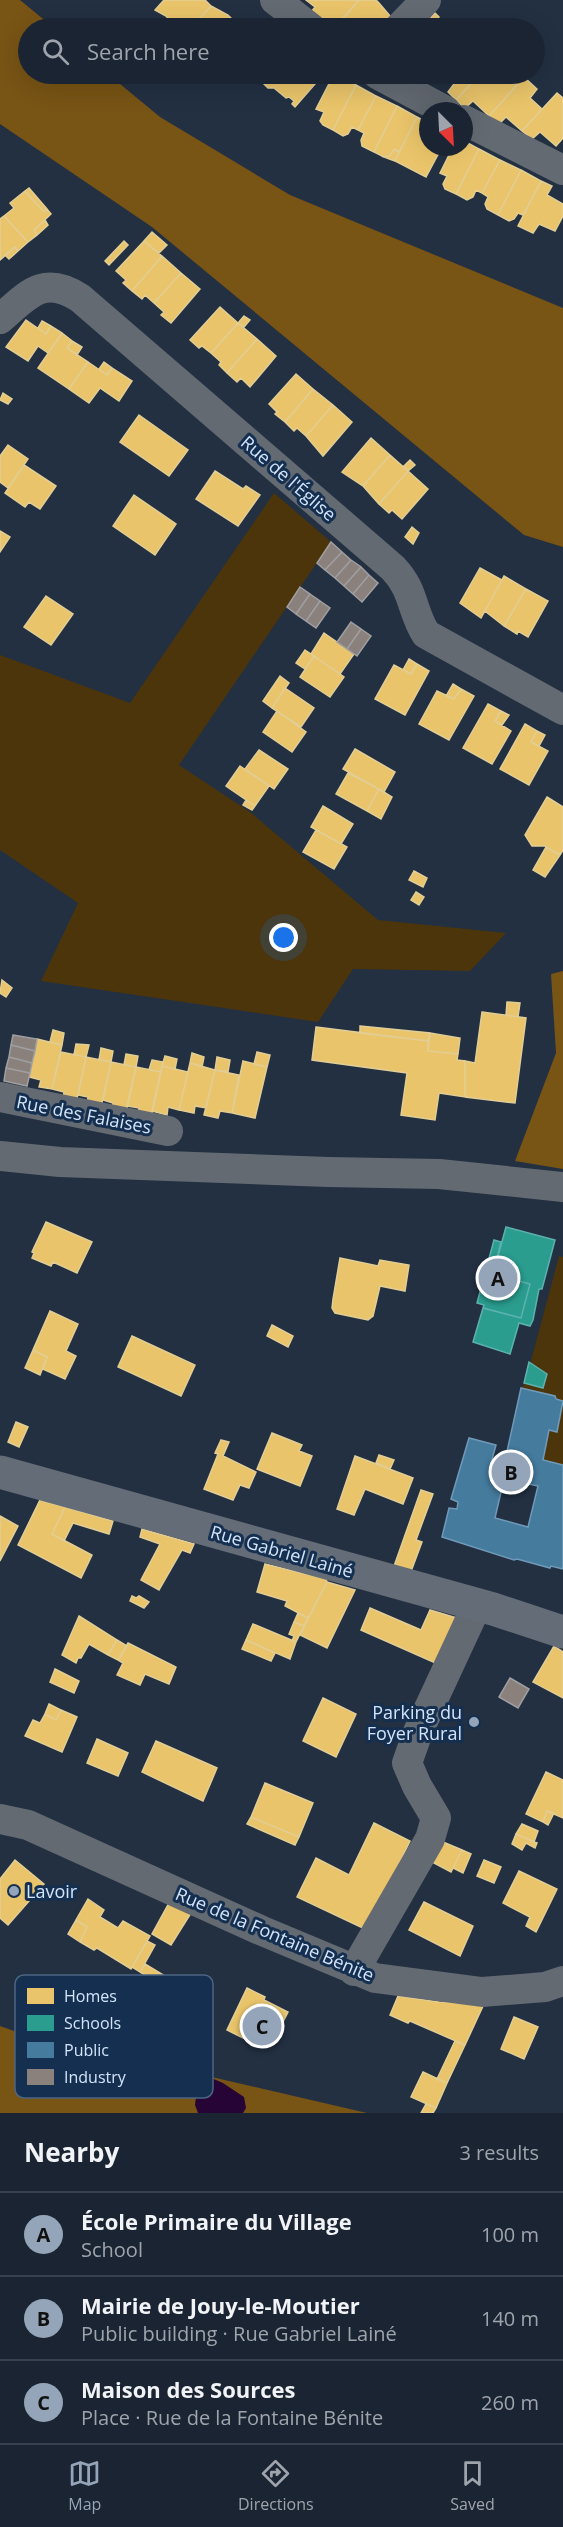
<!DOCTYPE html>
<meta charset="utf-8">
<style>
body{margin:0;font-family:"Open Sans",sans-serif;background:#232c3a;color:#f1f3f6}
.compass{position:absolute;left:419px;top:102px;width:54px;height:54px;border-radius:50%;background:#1a2432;box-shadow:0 6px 24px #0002;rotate:156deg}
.you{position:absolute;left:284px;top:938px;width:21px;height:21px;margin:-15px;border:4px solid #fff;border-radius:50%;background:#1a73e8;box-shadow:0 0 0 9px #1a73e833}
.badge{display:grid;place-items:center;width:39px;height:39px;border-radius:50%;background:#95a5b9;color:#111;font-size:20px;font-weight:700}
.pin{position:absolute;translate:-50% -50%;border:3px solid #fff;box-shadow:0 2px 6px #0006}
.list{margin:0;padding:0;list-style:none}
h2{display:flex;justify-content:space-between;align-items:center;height:78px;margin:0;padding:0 24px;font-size:26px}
h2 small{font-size:20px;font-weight:400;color:#9fa4ac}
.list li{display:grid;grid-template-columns:39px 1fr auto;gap:18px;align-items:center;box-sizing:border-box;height:84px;padding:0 24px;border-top:2px solid #38414d}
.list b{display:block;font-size:22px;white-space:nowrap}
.list p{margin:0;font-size:20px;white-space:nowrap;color:#9fa4ac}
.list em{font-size:20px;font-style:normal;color:#9fa4ac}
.icon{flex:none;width:33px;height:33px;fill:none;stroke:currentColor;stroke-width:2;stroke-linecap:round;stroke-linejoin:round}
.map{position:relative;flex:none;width:563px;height:2113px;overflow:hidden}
.search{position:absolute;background:#1a2432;box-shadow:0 6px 24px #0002;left:18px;right:18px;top:18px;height:66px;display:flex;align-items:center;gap:15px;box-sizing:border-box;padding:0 21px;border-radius:33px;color:#9fa4ac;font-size:22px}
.sheet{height:330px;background:#1a2432}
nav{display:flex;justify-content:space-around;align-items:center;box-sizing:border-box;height:84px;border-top:2px solid #38414d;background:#1a2432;font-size:16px;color:#9fa4ac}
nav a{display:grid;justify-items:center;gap:3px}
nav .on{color:#95a5b9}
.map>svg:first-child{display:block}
</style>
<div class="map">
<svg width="563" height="2113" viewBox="0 0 563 2113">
<rect width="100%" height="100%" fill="#223042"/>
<path fill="#4c350b" d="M 274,493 L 331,542 L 179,765 L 250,812 L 378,920 L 506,933 L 470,971 L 353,969 L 318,1022 L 41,981 L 78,903 L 0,850 L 0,655 L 130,703 Z
M 559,1256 L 563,1257 L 563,1401 L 556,1399 L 555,1396 L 521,1388 L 525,1383 Z
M 563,1404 L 563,1465 L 543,1460 L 549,1430 L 557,1431 Z"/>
<path fill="#785415" d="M 0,0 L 20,0 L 54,28 L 28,28 L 28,74 L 108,74 L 160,117 L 290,195 L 563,308 L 563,547 L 524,535 L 152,227 L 0,124 Z
M 563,971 L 563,1169 L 515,1161 L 556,1053 L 551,974 Z
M 0,2026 L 17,2032 L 367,2113 L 0,2113 Z"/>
<path fill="#260436" d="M 209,2077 L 223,2083 L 244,2097 L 246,2108 L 243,2113 L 198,2113 L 195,2105 L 196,2097 L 193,2094 C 192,2083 201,2080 209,2077 Z"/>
<path fill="#e9c46a" stroke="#e2ce95" stroke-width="1.5" d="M 164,0 L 205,0 L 211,6 L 191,28 L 176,28 L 166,16 L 155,10 Z
M 306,0 L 359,0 L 335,27 L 328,20 L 325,22 L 312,11 L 315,7 Z
M 359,0 L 376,0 L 379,3 L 391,17 L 385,28 L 349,28 L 341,21 Z
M 211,6 L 228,15 L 234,21 L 232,24 L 237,28 L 191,28 Z
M 435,13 L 439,17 L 438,19 L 450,28 L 422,28 Z
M 272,74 L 317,74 L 321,77 L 295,107 L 292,104 L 294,101 L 289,97 L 286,98 L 274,88 L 268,88 L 263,83 Z
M 334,74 L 356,85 L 333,130 L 323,125 L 320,121 L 324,112 L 316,109 Z
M 443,74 L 480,74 L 456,100 L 448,92 L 454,84 Z
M 480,74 L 507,74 L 518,84 L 489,116 L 473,101 L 465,108 L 456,100 Z
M 524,77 L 537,89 L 530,98 L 542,109 L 522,131 L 506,117 L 499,124 L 489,116 Z
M 356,85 L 376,96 L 358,130 L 352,127 L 348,134 L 343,136 L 333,130 Z
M 557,93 L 563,98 L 563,138 L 556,146 L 540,132 L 532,139 L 522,131 Z
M 376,96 L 397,106 L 374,152 L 362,146 L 361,140 L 364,133 L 358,130 Z
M 397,106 L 417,117 L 399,152 L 394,149 L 390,156 L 384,157 L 374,152 Z
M 417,117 L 428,123 L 424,132 L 428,135 L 428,147 L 442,147 L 426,177 L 395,161 Z
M 464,141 L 479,149 L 456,194 L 445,189 L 443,184 L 447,176 L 440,173 L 453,147 L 464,147 Z
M 394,149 L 399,152 L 395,161 L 384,157 L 390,156 Z
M 479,149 L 500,160 L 482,193 L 476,190 L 473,197 L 467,200 L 456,194 Z
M 500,160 L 521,170 L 498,215 L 487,209 L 485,204 L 488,197 L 482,193 Z
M 521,170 L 541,181 L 523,215 L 518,213 L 514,219 L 509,221 L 498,215 Z
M 541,181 L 552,186 L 547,195 L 563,204 L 563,216 L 555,231 L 539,224 L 533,233 L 518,226 Z
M 29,188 L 47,209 L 44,212 L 25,191 Z
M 25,191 L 44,212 L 47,209 L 51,214 L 34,230 L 37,235 L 28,242 L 4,216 L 14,208 L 10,203 Z
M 4,216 L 28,242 L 18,251 L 15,247 L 0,260 L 0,219 Z
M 45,220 L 48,225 L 37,235 L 34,230 Z
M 152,232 L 167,245 L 159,253 L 144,241 Z
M 124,241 L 128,245 L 109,265 L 105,261 Z
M 144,241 L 162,256 L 132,291 L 123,283 L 126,280 L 116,271 Z
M 15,247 L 18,251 L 9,259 L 5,255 Z
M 162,256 L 181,273 L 154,303 L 145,295 L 142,299 L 132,291 Z
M 181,273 L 200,289 L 171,323 L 161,315 L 164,312 L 154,303 Z
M 220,307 L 238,323 L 211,353 L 202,346 L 199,348 L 190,340 Z
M 244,316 L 250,320 L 244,327 L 238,323 Z
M 26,320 L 46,334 L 51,326 L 62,333 L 48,353 L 38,346 L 28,361 L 6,347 Z
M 42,321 L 51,326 L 46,334 L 38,328 Z
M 238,323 L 257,339 L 227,373 L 219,365 L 221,362 L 211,353 Z
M 62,333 L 72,341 L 67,348 L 88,362 L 69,389 L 38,368 Z
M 257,339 L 276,356 L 250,387 L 241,378 L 237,382 L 227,373 Z
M 72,341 L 82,347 L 77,355 L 67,348 Z
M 88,362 L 107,375 L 112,368 L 132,381 L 119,401 L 100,388 L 89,403 L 69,389 Z
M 104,362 L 112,368 L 107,375 L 99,369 Z
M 296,374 L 313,389 L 285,422 L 275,414 L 277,412 L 269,404 Z
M 313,389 L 333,405 L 306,436 L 297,428 L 294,431 L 285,422 Z
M 3,393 L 12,399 L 8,404 L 0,400 Z
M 333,405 L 352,422 L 323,456 L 306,436 Z
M 139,415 L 188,450 L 169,476 L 120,442 Z
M 371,438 L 390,455 L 363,486 L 342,472 Z
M 8,445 L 28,459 L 8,488 L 0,482 L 0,456 Z
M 390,455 L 408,471 L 379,504 L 363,486 Z
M 410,460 L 415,465 L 408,471 L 403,467 Z
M 24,465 L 56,486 L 40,509 L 29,502 L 25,507 L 5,493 Z
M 215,471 L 243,489 L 246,486 L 260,495 L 238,526 L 196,499 Z
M 408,471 L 428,489 L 402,519 L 392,510 L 389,513 L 379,504 Z
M 134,495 L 176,524 L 155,555 L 113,526 Z
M 412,527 L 419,533 L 413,544 L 405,537 Z
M 0,531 L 10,537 L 0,552 Z
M 480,568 L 502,580 L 481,618 L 460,603 Z
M 504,576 L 526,589 L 504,626 L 485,611 Z
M 526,589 L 548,601 L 528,637 L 518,631 L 517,634 L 504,626 Z
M 46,596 L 73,614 L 51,645 L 24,627 Z
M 324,633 L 354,654 L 340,674 L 311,654 Z
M 305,650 L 314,656 L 305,669 L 296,663 Z
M 314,656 L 344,677 L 330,697 L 300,677 Z
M 409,659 L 417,664 L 411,674 L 403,670 Z
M 417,664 L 429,671 L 405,715 L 375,699 L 394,665 L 411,674 Z
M 280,676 L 289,683 L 272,708 L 263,701 Z
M 453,684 L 461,689 L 454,699 L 446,696 Z
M 285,688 L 314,708 L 301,727 L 272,708 Z
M 461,689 L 474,696 L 449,740 L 419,724 L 437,691 L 454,699 Z
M 488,704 L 501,711 L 495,721 L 511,731 L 492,764 L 463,748 Z
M 277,711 L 306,732 L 292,752 L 263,732 Z
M 501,711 L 509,715 L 502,725 L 495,721 Z
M 525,724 L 537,731 L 531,742 L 548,751 L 529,785 L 500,769 Z
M 537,731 L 545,735 L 539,746 L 531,742 Z
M 355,749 L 395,772 L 384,792 L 343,769 Z
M 259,750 L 288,769 L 274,789 L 245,769 Z
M 240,766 L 269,786 L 255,806 L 226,786 Z
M 348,773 L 379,789 L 367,811 L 336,794 Z
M 379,789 L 392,797 L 381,819 L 367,811 Z
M 547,797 L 563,807 L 563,850 L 560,855 L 545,846 L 532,846 L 525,835 Z
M 246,800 L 255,806 L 252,810 L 243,805 Z
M 323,806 L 353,824 L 341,844 L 311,827 Z
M 316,830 L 347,847 L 334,869 L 303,852 Z
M 546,847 L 560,855 L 545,877 L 533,870 Z
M 414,871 L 427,878 L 423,887 L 409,880 Z
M 416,892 L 424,897 L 419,905 L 411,900 Z
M 2,980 L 12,988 L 6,997 L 0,993 Z
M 507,1002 L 520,1003 L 518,1017 L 506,1015 Z
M 482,1012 L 526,1018 L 515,1103 L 465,1097 L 465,1061 L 475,1063 Z
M 360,1026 L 430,1033 L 428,1041 L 360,1033 Z
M 316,1027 L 428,1041 L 428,1051 L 458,1054 L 457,1060 L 465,1061 L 465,1097 L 439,1093 L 435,1120 L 401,1115 L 407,1073 L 312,1060 Z
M 53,1030 L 64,1033 L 62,1045 L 50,1042 Z
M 430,1033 L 460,1038 L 458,1054 L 428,1051 Z
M 37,1039 L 62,1045 L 52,1089 L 39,1087 L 41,1080 L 29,1077 Z
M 76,1044 L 89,1045 L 86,1057 L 74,1055 Z
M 101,1048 L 113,1051 L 111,1062 L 99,1060 Z
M 61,1052 L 86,1057 L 76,1103 L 63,1099 L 64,1092 L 52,1089 Z
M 257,1052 L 270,1055 L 267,1067 L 254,1064 Z
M 192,1053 L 204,1057 L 202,1067 L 190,1063 Z
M 126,1054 L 138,1056 L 136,1067 L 124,1065 Z
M 165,1056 L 177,1059 L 175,1069 L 162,1066 Z
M 86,1057 L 111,1062 L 101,1107 L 87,1105 L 88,1097 L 78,1095 Z
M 217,1057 L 230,1060 L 228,1072 L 215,1070 Z
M 152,1060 L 163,1062 L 161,1072 L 149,1070 Z
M 243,1061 L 267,1067 L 255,1118 L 232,1113 Z
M 111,1062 L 136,1067 L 126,1113 L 112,1110 L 113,1103 L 103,1100 Z
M 190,1063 L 215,1070 L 206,1108 L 195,1106 L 194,1113 L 179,1110 Z
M 162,1066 L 188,1072 L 179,1110 L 168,1107 L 167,1115 L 152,1111 Z
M 136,1067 L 161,1072 L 151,1118 L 138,1116 L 139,1108 L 127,1106 Z
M 215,1070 L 239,1075 L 232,1113 L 220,1111 L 218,1118 L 204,1115 Z
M 46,1222 L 92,1242 L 77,1273 L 53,1262 L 51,1266 L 32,1258 L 34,1253 L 32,1252 Z
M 340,1258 L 378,1266 L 380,1260 L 409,1265 L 405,1291 L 380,1286 L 373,1316 L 368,1320 L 335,1313 L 332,1308 L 333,1299 Z
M 50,1311 L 78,1324 L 66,1351 L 76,1356 L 65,1379 L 43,1369 L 47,1357 L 33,1350 Z
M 272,1325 L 293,1336 L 288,1347 L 267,1336 Z
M 132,1336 L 195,1365 L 181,1396 L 118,1367 Z
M 33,1350 L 47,1357 L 40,1375 L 25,1368 Z
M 16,1422 L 28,1427 L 19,1447 L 8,1442 Z
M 272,1433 L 302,1445 L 299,1451 L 312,1456 L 300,1486 L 257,1469 Z
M 221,1440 L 229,1442 L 223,1456 L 256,1472 L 249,1488 L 240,1485 L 233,1500 L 204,1489 L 218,1454 L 215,1453 Z
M 379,1455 L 394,1460 L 390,1469 L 376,1463 Z
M 355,1456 L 413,1478 L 403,1504 L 365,1489 L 354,1515 L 337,1509 Z
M 421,1490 L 433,1494 L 416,1540 L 422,1542 L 410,1574 L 393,1569 Z
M 40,1500 L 65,1507 L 52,1534 L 92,1555 L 81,1578 L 18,1545 Z
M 65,1507 L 113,1521 L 109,1534 L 73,1523 L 64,1541 L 52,1534 Z
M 0,1516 L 18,1526 L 0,1561 Z
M 142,1529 L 194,1544 L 190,1553 L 182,1550 L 159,1590 L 141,1580 L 160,1544 L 140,1537 Z
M 265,1564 L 326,1579 L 327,1582 L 308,1618 L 285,1606 L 287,1601 L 257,1592 Z
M 327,1582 L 355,1590 L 327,1648 L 300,1635 Z
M 132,1596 L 136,1598 L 139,1596 L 149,1602 L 144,1608 L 130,1601 Z
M 370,1608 L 421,1630 L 430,1610 L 460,1619 L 440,1665 L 361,1630 Z
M 298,1613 L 308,1618 L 304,1626 L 294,1622 Z
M 79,1616 L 117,1640 L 108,1655 L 89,1644 L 81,1658 L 78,1658 L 76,1663 L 62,1655 Z
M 294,1622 L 304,1626 L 296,1642 L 292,1641 L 294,1636 L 289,1634 Z
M 253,1624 L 296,1642 L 290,1659 L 246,1640 Z
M 117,1640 L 127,1646 L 118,1660 L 108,1655 Z
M 246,1640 L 275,1653 L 271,1661 L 242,1649 Z
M 128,1643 L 176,1667 L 169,1684 L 145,1674 L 140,1685 L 117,1675 L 123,1663 L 118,1660 Z
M 554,1646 L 563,1652 L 563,1698 L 533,1682 Z
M 55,1669 L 79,1681 L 74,1693 L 50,1682 Z
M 323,1698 L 356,1714 L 336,1757 L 303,1741 Z
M 49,1704 L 61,1710 L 56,1720 L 45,1714 Z
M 61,1710 L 77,1717 L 62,1752 L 25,1736 L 33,1720 L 40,1723 L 45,1714 L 56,1720 Z
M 97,1739 L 128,1753 L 118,1776 L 87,1763 Z
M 156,1741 L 217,1768 L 203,1801 L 142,1772 Z
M 546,1772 L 563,1780 L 563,1818 L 547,1811 L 543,1822 L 526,1814 Z
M 265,1783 L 313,1803 L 299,1837 L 251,1817 Z
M 547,1811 L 554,1813 L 548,1825 L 543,1822 Z
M 251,1817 L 299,1837 L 295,1845 L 247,1824 Z
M 374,1823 L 410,1841 L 367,1930 L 297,1897 L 316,1858 L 349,1875 Z
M 522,1824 L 538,1831 L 534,1842 L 516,1834 Z
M 516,1834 L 537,1843 L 535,1848 L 526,1843 L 522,1850 L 512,1844 Z
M 443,1842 L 462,1850 L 451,1872 L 432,1862 Z
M 462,1850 L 471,1854 L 463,1873 L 453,1868 Z
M 15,1860 L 44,1884 L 8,1925 L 0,1918 L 0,1879 Z
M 484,1860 L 501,1867 L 494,1883 L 477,1876 Z
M 519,1871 L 557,1889 L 536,1932 L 526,1926 L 530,1917 L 503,1903 Z
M 88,1899 L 104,1910 L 100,1917 L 118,1928 L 123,1921 L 150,1936 L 131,1969 L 97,1948 L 94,1950 L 80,1942 L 87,1927 L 76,1920 Z
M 424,1902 L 473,1926 L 460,1956 L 409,1930 Z
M 169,1903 L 191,1913 L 171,1945 L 152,1934 Z
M 76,1920 L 87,1927 L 80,1942 L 68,1934 Z
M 147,1941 L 155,1945 L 140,1972 L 132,1967 Z
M 145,1964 L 165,1976 L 161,1985 L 140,1972 Z
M 247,1988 L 265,1997 L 264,2000 L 288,2012 L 271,2045 L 246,2036 L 245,2039 L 227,2030 Z
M 398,1996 L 439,2002 L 484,2004 L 465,2045 L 410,2021 L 408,2023 L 390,2015 Z
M 514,2017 L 538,2027 L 524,2059 L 501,2049 Z
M 455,2041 L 465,2045 L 447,2083 L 437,2079 Z
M 423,2072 L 447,2083 L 436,2108 L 411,2097 Z
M 426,2104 L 436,2108 L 433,2113 L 421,2113 Z"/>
<path fill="#2a9d8f" stroke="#5db2af" stroke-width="1.5" d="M 506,1227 L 555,1240 L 542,1289 L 539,1289 L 533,1320 L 530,1326 L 519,1323 L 510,1354 L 473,1342 L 483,1308 L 521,1318 L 530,1284 L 493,1274 Z
M 494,1240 L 501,1242 L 493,1274 L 530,1284 L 521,1318 L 483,1308 L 484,1305 L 477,1303 Z
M 529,1362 L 547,1374 L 543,1388 L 524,1383 Z"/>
<path fill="#457b9d" stroke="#709ab9" stroke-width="1.5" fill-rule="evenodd" d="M 521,1388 L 555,1396 L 556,1399 L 563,1401 L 557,1432 L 549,1430 L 543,1460 L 563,1465 L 563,1569 L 551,1566 L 550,1568 L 517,1559 L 514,1560 L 442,1537 L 449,1508 L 457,1509 L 458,1502 L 451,1499 L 469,1438 L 496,1445 L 491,1463 L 504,1465 ZM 504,1479 L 538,1486 L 528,1527 L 495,1518 Z"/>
<path fill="#8a817c" stroke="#a09fa2" stroke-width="1.5" d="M 331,542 L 342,552 L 325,570 L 317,563 Z
M 342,552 L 351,560 L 335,578 L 325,570 Z
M 351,560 L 361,567 L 344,586 L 335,578 Z
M 361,567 L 369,575 L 353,594 L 344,586 Z
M 369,575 L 378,583 L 362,602 L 353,594 Z
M 300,587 L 310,594 L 296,614 L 287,607 Z
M 310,594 L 320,601 L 306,621 L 296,614 Z
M 320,601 L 330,608 L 316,628 L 306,621 Z
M 351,622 L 361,629 L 347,649 L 337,642 Z
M 361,629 L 371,636 L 357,656 L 347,649 Z
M 13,1035 L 37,1039 L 35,1051 L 11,1045 Z
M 11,1045 L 35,1051 L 32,1063 L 9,1057 Z
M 9,1057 L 32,1063 L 30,1073 L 6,1068 Z
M 6,1068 L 30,1073 L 27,1086 L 4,1081 Z
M 510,1678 L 529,1689 L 518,1708 L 499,1697 Z"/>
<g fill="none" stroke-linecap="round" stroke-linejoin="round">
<path stroke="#646a72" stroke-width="30" d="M 275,0 L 311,28
M 399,28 L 426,0
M 377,74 L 446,111
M 464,120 L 563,170
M 0,319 C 28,295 43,274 80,298 L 393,568 C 415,591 411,611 426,634 L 563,710
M 0,1097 L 168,1131
M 0,1156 L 60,1162 L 328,1172 L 439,1174 L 563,1187
M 0,1819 L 28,1825 L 260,1930 L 375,1978 L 482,1992 L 545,1987 L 563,1981
M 354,1971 L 430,1839 L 436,1818 L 417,1786 L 407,1763 L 418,1732 L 477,1605"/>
<path stroke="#646c77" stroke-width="33" d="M 0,1472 L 493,1609 L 563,1632"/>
</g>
<g fill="#95a5b9" stroke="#142f50" stroke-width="2">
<circle cx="474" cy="1722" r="6"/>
<circle cx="14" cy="1891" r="6"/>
</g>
<g text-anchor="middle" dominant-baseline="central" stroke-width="6" stroke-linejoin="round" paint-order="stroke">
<g font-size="18" fill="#d3e4f9" stroke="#142f50">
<text transform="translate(289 478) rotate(41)">Rue de l'Église</text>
<text transform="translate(84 1114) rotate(11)">Rue des Falaises</text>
<text transform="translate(282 1551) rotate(16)">Rue Gabriel Lainé</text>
<text transform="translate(275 1934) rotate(23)">Rue de la Fontaine Bénite</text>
</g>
<g font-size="18" fill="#d3e4f9" stroke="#142f50" text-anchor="end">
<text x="462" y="1712">Parking du<tspan x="462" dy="21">Foyer Rural</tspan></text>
<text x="26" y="1891" text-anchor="start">Lavoir</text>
</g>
</g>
<rect x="15" y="1975" width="198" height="123" rx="9" fill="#142f50" stroke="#4d6583" stroke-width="1.5"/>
<rect x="27" y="1988" width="27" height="16" fill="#e9c46a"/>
<rect x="27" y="2015" width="27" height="16" fill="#2a9d8f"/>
<rect x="27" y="2042" width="27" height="16" fill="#457b9d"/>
<rect x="27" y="2069" width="27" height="16" fill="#8a817c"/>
<g font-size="16" fill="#d3e4f9">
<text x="64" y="2002">Homes</text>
<text x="64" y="2029">Schools</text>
<text x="64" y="2056">Public</text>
<text x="64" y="2083">Industry</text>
</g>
</svg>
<svg class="compass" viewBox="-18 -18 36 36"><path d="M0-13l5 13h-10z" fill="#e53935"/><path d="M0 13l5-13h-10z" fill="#9fa4ac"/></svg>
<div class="you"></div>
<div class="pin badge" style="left:498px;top:1278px">A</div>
<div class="pin badge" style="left:511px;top:1472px">B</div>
<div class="pin badge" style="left:262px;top:2026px">C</div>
<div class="search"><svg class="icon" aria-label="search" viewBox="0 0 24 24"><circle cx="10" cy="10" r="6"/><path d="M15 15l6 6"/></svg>Search here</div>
</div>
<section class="sheet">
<h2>Nearby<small>3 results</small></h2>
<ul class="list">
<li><span class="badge">A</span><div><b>École Primaire du Village</b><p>School</p></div><em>100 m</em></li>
<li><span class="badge">B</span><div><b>Mairie de Jouy-le-Moutier</b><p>Public building · Rue Gabriel Lainé</p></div><em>140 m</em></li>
<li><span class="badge">C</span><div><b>Maison des Sources</b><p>Place · Rue de la Fontaine Bénite</p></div><em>260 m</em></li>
</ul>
</section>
<nav>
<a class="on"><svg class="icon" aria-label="map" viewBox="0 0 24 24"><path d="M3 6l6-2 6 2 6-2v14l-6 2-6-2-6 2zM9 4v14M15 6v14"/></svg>Map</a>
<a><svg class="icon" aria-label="directions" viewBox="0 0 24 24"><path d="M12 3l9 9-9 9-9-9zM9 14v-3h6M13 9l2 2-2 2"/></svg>Directions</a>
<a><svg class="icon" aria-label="saved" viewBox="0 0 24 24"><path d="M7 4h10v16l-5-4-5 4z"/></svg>Saved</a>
</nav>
